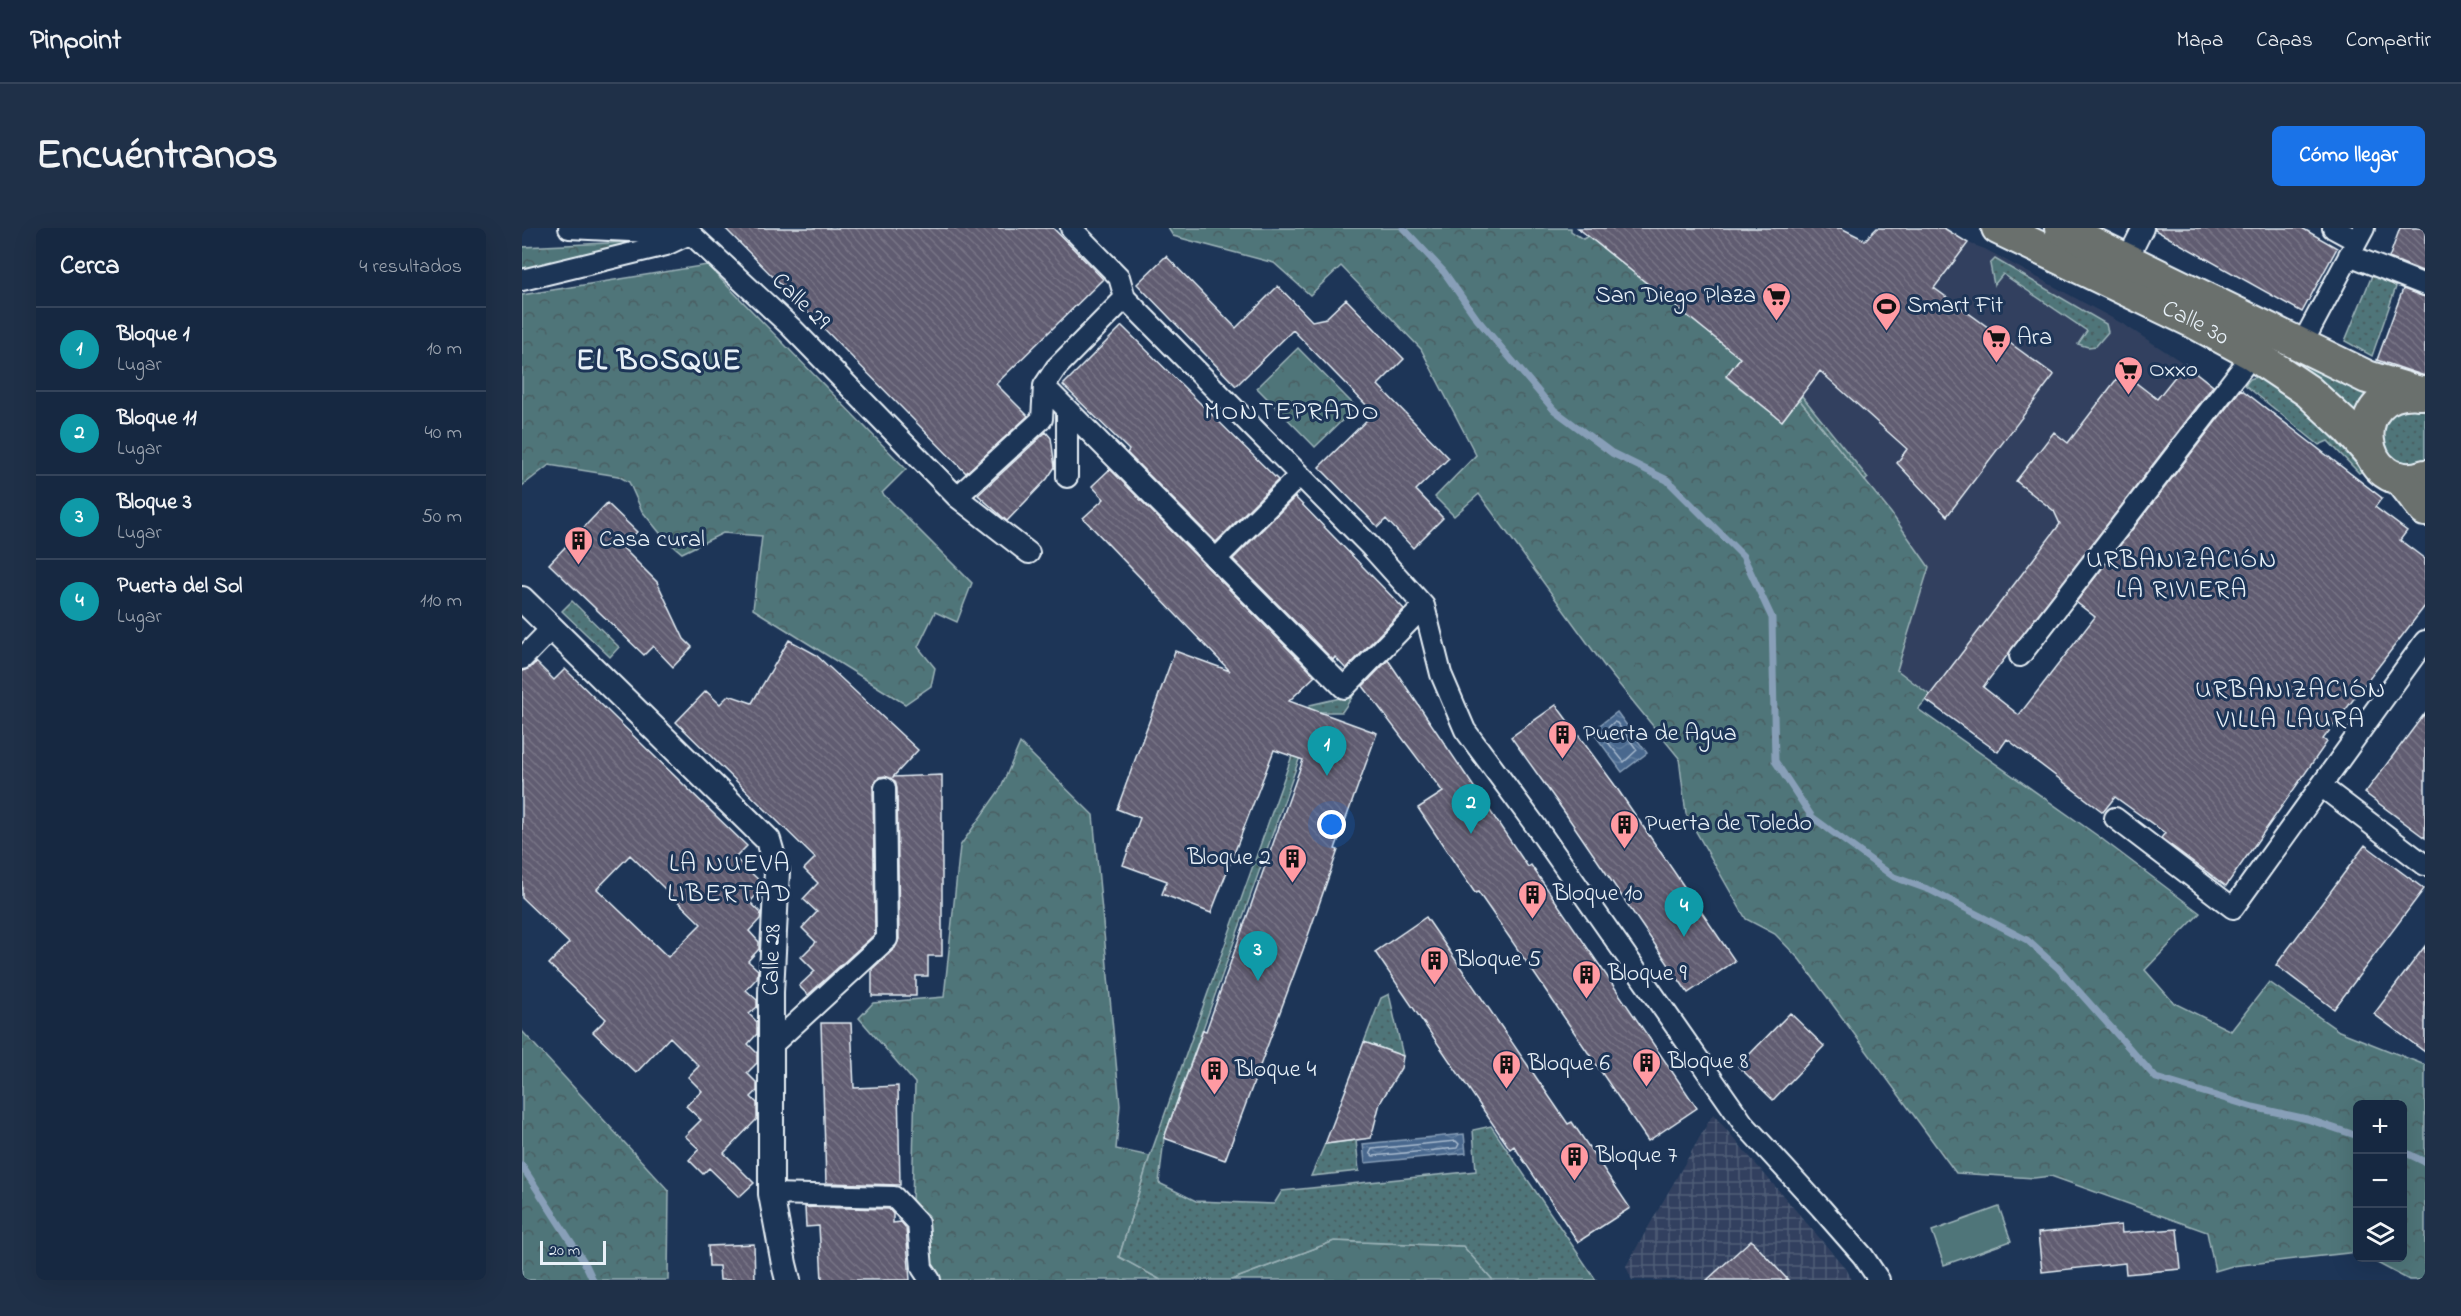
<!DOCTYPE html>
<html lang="es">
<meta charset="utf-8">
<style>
body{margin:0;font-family:"Indie Flower",sans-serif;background:#1f3048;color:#f1f3f6}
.controls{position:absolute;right:18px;bottom:18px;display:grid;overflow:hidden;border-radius:9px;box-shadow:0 6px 24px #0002}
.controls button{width:54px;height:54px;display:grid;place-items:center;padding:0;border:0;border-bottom:2px solid #35445a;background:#162841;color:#f1f3f6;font:30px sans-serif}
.scale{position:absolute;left:18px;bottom:15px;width:66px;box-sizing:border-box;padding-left:6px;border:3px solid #e8f1f8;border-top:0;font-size:16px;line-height:21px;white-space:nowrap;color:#e8f1f8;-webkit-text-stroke:4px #1d3557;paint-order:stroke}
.you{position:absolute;left:810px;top:597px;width:21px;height:21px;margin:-15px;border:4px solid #fff;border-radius:50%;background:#1a73e8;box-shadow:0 0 0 9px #1a73e833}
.badge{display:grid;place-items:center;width:39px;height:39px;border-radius:50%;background:#1a73e8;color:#fff;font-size:20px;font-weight:700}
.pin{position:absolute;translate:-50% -50px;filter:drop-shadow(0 2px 3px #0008)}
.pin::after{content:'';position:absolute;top:32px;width:21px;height:18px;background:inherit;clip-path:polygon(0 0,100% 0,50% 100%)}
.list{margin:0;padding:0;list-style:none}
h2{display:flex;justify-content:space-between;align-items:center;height:78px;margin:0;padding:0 24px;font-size:26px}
h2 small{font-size:20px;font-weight:400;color:#9ea6b1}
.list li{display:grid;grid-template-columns:39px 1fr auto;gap:18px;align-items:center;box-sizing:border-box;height:84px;padding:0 24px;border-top:2px solid #35445a}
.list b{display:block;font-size:22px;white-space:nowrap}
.list p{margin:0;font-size:20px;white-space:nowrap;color:#9ea6b1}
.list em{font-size:20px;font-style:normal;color:#9ea6b1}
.icon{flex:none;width:33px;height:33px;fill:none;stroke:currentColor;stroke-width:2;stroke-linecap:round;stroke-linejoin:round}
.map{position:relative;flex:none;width:1903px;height:1052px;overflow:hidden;border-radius:9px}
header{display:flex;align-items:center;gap:36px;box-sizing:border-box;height:84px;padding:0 30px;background:#162841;border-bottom:2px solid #35445a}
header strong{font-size:28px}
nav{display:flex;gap:33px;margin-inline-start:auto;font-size:21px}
.intro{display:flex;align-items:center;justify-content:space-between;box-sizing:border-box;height:144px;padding:0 36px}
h1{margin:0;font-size:42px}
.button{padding:15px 27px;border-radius:9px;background:#1a73e8;color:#fff;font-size:21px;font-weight:700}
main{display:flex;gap:36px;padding:0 36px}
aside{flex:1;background:#162841;border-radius:9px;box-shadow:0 6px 24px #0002}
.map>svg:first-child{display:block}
</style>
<header>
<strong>Pinpoint</strong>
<nav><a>Mapa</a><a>Capas</a><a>Compartir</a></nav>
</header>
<div class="intro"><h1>Encuéntranos</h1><a class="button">Cómo llegar</a></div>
<main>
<aside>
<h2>Cerca<small>4 resultados</small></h2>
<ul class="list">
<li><span class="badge" style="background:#0f9aa8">1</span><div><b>Bloque 1</b><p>Lugar</p></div><em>10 m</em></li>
<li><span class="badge" style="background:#0f9aa8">2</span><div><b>Bloque 11</b><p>Lugar</p></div><em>40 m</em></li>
<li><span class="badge" style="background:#0f9aa8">3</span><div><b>Bloque 3</b><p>Lugar</p></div><em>50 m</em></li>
<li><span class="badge" style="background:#0f9aa8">4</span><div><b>Puerta del Sol</b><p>Lugar</p></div><em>110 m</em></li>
</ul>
</aside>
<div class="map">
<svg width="1903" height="1052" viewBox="0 0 1903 1052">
<defs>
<pattern id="industrial-grid" width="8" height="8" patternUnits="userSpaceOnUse" patternTransform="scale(1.5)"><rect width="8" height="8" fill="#31415f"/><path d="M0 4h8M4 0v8" fill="none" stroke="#4f5d77"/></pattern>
<pattern id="forest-crowns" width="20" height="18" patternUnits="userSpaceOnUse" patternTransform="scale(1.5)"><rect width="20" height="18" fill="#4f7579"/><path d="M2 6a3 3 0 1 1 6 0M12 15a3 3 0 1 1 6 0" fill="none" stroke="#4a5e62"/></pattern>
<pattern id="garden-dots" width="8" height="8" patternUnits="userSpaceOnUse" patternTransform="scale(1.5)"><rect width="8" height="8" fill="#4f7579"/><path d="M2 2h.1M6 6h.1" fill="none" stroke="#4a5e62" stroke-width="1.8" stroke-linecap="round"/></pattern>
<pattern id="water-waves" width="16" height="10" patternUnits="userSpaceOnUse" patternTransform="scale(1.5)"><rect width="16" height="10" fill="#48688e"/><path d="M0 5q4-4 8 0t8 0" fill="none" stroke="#627e9f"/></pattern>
<pattern id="building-back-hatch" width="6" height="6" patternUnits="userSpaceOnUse" patternTransform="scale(1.5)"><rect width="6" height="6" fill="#615c71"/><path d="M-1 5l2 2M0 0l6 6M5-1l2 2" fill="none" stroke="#787486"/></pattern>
</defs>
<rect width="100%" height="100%" fill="#1d3557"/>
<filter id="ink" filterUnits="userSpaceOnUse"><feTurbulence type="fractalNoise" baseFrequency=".0167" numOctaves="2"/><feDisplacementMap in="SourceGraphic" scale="12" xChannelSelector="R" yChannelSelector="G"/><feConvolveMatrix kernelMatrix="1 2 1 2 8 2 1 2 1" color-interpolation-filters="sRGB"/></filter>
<g filter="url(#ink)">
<path fill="#31415f" d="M 1408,0 L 1422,0 L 1446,15 L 1463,21 L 1601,96 L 1663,136 L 1408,467 L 1375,442 L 1407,339 L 1277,171 Z"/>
<path fill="url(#industrial-grid)" d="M 1191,886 L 1325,1042 L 1330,1052 L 1110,1052 L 1104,1038 Z"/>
<path fill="#4f7579" stroke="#9cb3b8" stroke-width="1.5" d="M 1477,979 L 1489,1013 L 1422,1037 L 1410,1003 Z"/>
<path fill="url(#forest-crowns)" stroke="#9cb3b8" stroke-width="1.5" d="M 646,0 L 1049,0 L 1049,3 L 1061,11 L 1066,8 L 1218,130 L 1204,149 L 1260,193 L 1277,171 L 1369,285 L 1407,339 L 1375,442 L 1408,467 L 1396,481 L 1576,608 L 1678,685 L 1623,742 L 1652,775 L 1709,803 L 1747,754 L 1817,803 L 1903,837 L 1903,1052 L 1887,1052 L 1846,1030 L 1880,1030 L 1880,876 L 1836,876 L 1835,1024 L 1710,1038 L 1693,1043 L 1685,1004 L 1529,948 L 1512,950 L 1434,945 L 1278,732 L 1253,706 L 1224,691 L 1164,586 L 1157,530 L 1083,439 L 957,266 L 932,288 L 913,269 L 954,227 L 899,121 L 819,38 L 788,67 L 752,35 L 651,8 Z
M 129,13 L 0,42 L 0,19 Z
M 185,37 L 384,241 L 360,265 L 450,355 L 435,394 L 413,384 L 396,419 L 413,440 L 409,458 L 383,476 L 231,381 L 240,308 L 201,305 L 160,325 L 142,310 L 120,283 L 107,254 L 96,248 L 27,237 L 0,258 L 0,67 Z
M 776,120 L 834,179 L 793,219 L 735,160 Z
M 498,515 L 571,587 L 598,877 L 594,921 L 628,928 L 597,1029 L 639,1052 L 416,1052 L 409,1039 L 407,988 L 390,975 L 393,855 L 337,790 L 351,775 L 422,769 L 438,618 L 479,560 Z
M 0,803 L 147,963 L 146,1052 L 0,1052 Z
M 812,1013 L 941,1018 L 971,1052 L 709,1052 Z"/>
<path fill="url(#garden-dots)" stroke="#9cb3b8" stroke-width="1.5" d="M 1473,31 L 1584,96 L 1586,104 L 1574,118 L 1566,119 L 1556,116 L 1565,103 L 1481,46 L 1472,57 L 1468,36 Z
M 1851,45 L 1861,49 L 1874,59 L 1850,128 L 1823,113 Z
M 1769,129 L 1844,165 L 1838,173 L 1833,184 L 1830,185 Z
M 1734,149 C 1777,168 1810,208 1840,243 L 1837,245 L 1806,213 L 1797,217 L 1723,157 L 1728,151 Z
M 1280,168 L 1346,250 L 1343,253 L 1277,171 Z
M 1876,180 L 1899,180 L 1903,183 L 1903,232 C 1889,240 1869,235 1862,220 C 1859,214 1861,203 1861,196 Z
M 50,373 L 97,419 L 88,429 L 40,383 Z
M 862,429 L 867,434 L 839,456 L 820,484 L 794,484 L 642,910 L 637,955 L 674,973 L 752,976 L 760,963 L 954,943 L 951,902 L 969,898 L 1074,1052 L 971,1052 L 941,1018 L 812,1013 L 709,1052 L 639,1052 L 597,1029 L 628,928 L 788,477 L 818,470 Z
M 867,766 L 881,828 L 842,814 L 859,770 Z
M 834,912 L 837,943 L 789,948 L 803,916 Z"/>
<path fill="url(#water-waves)" stroke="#889fb8" stroke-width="1.5" d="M 1095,484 L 1125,525 L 1100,544 L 1070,503 Z
M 942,906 L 944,925 L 843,935 L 841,916 Z"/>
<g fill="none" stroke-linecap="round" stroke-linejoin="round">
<path stroke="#a8bace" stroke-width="1.5" d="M 1092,494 L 1095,495 L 1115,522 L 1102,534 L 1079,506 Z
M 934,913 L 937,916 L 935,920 L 851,928 L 848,925 L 850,921 Z"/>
<path stroke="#889fb8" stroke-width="7" d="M 881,0 L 922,44 L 955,91 L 1032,182 L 1090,225 L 1145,252 L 1221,328 L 1250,390 L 1253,533 L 1290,589 L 1372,649 L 1408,662 L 1505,712 L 1536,740 L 1634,850 L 1731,879 L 1785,891 L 1836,908
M 1880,923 L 1903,934
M 0,938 L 64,1037 L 71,1052"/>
</g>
<path fill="url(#building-back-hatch)" stroke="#e8f1f8" stroke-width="1.5" fill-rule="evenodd" d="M 203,0 L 531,0 L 581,51 L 474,156 L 506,188 L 444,245 Z
M 1056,0 L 1319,0 L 1343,12 L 1355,0 L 1422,0 L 1446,15 L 1412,60 L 1532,147 L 1425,288 L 1375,235 L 1385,221 L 1298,143 L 1260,193 L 1204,148 L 1218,130 Z
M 1633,0 L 1780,0 L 1815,20 L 1780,84 L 1633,2 Z
M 1878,0 L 1903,0 L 1903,44 L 1867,30 Z
M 644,28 L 714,100 L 756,58 L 790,93 L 804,90 L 824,71 L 882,131 L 856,157 L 927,230 L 894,262 L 921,290 L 891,320 L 864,291 L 856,299 L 797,239 L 852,185 L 771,102 L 714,158 L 615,56 Z
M 1881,61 L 1903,69 L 1903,148 L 1855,132 Z
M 600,98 L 756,252 L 694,314 L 605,225 L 607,222 L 541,157 Z
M 1663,136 L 1691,158 L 1461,459 L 1497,487 L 1573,389 L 1554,374 L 1719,161 L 1860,270 L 1853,279 L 1885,303 L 1878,312 L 1903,331 L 1903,378 L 1801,511 L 1805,514 L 1704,658 L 1639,610 L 1643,605 L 1593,569 L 1581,584 L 1485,511 L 1476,524 L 1404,472 L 1538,296 L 1532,283 L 1494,253 L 1532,204 L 1546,215 L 1600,144 L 1635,171 Z
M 524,204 L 529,210 L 533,239 L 525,251 L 485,293 L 456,267 Z
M 588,241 L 793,448 L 767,473 L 855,505 L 813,621 L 816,622 L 781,722 L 703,932 L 642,910 L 681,802 L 684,803 L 781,532 L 752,522 L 689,685 L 640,666 L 645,653 L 601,637 L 618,590 L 595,581 L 653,423 L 708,443 L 561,290 L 582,271 L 570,258 Z
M 773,269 L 882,381 L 824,441 L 813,429 L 811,432 L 711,331 Z
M 85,275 L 115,304 L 100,319 L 135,354 L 162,411 L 170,419 L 151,439 L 131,418 L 122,427 L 27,336 Z
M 267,412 L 293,426 L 396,522 L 371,549 L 420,547 L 420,728 L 406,728 L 406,748 L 394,748 L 394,768 L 350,768 L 350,741 L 373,720 L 377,711 L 375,560 L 373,553 L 363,548 L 357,549 L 351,560 L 353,706 L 286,767 L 277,758 L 293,743 L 279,729 L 294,714 L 280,700 L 295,684 L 281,671 L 296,655 L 282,641 L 293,630 L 154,494 L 184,463 L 198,476 L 207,467 L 230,475 Z
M 866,432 L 1006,639 L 1009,637 L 1175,880 L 1126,913 L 1012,745 L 956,664 L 953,665 L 896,580 L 921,564 L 841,458 Z
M 14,434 L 32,452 L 43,441 L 127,523 L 225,618 L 213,630 L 240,655 L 240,661 L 228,674 L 239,685 L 238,691 L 227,703 L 237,714 L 237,721 L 226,733 L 236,742 L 235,750 L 224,762 L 235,772 L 235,779 L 227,786 L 235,794 L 235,806 L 226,816 L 235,825 L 235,835 L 225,845 L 235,855 L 235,863 L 229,869 L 235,875 L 235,891 L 202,925 L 232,955 L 217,969 L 187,940 L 181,946 L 167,932 L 177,921 L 163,908 L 179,892 L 164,878 L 180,863 L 166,849 L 177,838 L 148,809 L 114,845 L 71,804 L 84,791 L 27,736 L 47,715 L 0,670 L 0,443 L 8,440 ZM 108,627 L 179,696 L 146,729 L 75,661 Z
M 1034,477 L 1092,556 L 1213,733 L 1166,765 L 1041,582 L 989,509 Z
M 1903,485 L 1903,610 L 1843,565 Z
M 1843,617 L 1902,661 L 1812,781 L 1754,737 Z
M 904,689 L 1046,896 L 1050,894 L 1108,980 L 1056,1014 L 992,918 L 988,921 L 853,724 Z
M 1903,718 L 1903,824 L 1852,786 Z
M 1268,785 L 1302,818 L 1251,872 L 1216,838 Z
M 299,795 L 329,795 L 332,860 L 376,858 L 378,957 L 304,955 Z
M 842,814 L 881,828 L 879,840 L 858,875 L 849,910 L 803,916 Z
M 283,979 L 367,981 L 371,986 L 371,995 L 379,994 L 384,1000 L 388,1052 L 300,1052 L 297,998 L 284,999 Z
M 1599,997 L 1600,1005 L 1655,1001 L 1659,1041 L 1604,1046 L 1603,1035 L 1520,1044 L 1516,1005 Z
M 1229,1012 L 1266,1052 L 1185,1052 Z
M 232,1016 L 233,1052 L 198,1052 L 197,1038 L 187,1038 L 186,1018 Z"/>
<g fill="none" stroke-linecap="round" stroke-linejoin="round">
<defs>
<path id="minor" d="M 47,0 L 169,6 L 269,99 L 435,269 L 507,325
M 549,0 L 597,49 L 603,70 L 848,318 L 902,378 L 919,446 L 943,502 L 1013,597 L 1221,895 L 1299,980 L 1341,1028 L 1357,1052
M 1811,0 L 1835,13
M 1827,27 L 1903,57
M 1605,32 L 1621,0
M 0,52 L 144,17 L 161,9
M 1779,118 L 1842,0
M 522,158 L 822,460 L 902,378
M 545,183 L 545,249
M 435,269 L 520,191 L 522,158 L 534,140 L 603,70
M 695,330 L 778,247
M 1498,428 L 1731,126
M 0,431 L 30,400
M 1799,558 L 1903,637
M 1593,590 L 1711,680 L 1903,413
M 249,818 L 365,711 L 363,560
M 249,966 L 372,969 L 396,995 L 400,1040 L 408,1052"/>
<path id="tertiary" d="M 0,371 L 246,612 L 255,643 L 249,764 L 249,966 L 262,1036 L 266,1052"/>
<g id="primary">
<path id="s1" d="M 1476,0 L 1672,94 L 1731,126 L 1786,163 L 1827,201 L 1848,225"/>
<path d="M 1539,0 L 1845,149 L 1898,165"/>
<path d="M 1899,165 C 1818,157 1837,272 1903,248"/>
<path d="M 1878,250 L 1903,282"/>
</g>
</defs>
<use href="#minor" stroke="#e8f1f8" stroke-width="24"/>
<use href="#tertiary" stroke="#e8f1f8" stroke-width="28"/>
<use href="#primary" stroke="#e8f1f8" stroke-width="36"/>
<use href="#minor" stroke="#1d3557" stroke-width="20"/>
<use href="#tertiary" stroke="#1d3557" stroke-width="24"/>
<use href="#primary" stroke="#6a706d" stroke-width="32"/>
</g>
</g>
<defs>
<symbol id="supermarket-pin" viewBox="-11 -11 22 30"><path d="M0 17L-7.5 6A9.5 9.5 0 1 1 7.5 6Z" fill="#ff9aa2" stroke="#1d3557"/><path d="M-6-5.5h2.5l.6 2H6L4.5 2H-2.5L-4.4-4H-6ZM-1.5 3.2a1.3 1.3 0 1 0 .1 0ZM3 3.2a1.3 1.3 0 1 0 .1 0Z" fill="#111"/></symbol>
<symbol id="stadium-pin" viewBox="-11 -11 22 30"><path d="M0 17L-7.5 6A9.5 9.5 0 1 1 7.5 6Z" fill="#ff9aa2" stroke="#1d3557"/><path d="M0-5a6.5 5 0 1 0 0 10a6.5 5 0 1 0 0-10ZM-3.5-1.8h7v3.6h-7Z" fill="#111"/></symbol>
<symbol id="building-pin" viewBox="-11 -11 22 30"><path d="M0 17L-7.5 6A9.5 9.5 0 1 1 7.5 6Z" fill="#ff9aa2" stroke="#1d3557"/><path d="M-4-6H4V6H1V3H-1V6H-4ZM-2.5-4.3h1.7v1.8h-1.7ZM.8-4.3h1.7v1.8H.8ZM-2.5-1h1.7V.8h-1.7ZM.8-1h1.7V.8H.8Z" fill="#111"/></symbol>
</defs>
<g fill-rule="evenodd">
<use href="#supermarket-pin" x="1238" y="52" width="33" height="45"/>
<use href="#stadium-pin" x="1348" y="62" width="33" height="45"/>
<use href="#supermarket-pin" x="1458" y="94" width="33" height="45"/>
<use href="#supermarket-pin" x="1590" y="126" width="33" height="45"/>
<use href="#building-pin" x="40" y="296" width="33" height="45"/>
<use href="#building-pin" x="1024" y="490" width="33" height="45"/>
<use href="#building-pin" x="1086" y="580" width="33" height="45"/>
<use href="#building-pin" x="754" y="614" width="33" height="45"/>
<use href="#building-pin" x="994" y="650" width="33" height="45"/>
<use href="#building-pin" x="896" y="716" width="33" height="45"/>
<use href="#building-pin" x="1048" y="730" width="33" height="45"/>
<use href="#building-pin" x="1108" y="818" width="33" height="45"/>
<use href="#building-pin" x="968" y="820" width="33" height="45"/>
<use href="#building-pin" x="676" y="826" width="33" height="45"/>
<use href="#building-pin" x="1036" y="912" width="33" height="45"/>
</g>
<g text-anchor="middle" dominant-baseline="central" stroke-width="6" stroke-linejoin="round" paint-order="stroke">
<g font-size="24" fill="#e8f1f8" stroke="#1d3557" text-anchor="start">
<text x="1234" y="68" text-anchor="end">San Diego Plaza</text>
<text x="1385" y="78">Smart Fit</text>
<text x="1495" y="110">Ara</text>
<text x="1627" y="142">Oxxo</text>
<text x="77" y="312">Casa cural</text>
<text x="1061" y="506">Puerta de Agua</text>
<text x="1123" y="596">Puerta de Toledo</text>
<text x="749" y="630" text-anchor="end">Bloque 2</text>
<text x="1031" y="666">Bloque 10</text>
<text x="934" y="732">Bloque 5</text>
<text x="1086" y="746">Bloque 9</text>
<text x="1146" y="834">Bloque 8</text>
<text x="1006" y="836">Bloque 6</text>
<text x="713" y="842">Bloque 4</text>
<text x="1074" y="928">Bloque 7</text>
</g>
<g font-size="24" fill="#e8f1f8" stroke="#1d3557">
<text transform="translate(278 74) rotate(44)">Calle 29</text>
<text stroke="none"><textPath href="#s1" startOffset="219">Calle 30</textPath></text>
<text transform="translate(251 732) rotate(-88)">Calle 28</text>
</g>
<g font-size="26" letter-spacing="1.5" fill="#e8f1f8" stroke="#1d3557">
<text x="770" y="185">MONTEPRADO</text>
<text x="1660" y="333">URBANIZACIÓN<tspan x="1660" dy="30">LA RIVIERA</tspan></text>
<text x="1769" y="463">URBANIZACIÓN<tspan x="1769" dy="30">VILLA LAURA</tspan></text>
<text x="208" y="637">LA NUEVA<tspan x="208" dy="30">LIBERTAD</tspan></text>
</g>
<g font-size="30" font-weight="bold" letter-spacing="1.5" fill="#e8f1f8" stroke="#1d3557">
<text x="137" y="134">EL BOSQUE</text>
</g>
</g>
</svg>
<div class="controls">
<button>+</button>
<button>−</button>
<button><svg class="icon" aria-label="layers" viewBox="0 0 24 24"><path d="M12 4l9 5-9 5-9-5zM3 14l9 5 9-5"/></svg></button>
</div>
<div class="scale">20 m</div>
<div class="you"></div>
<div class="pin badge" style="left:805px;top:548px;background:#0f9aa8">1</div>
<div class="pin badge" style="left:949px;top:606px;background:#0f9aa8">2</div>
<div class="pin badge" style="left:736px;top:753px;background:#0f9aa8">3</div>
<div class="pin badge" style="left:1162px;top:709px;background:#0f9aa8">4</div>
</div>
</main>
